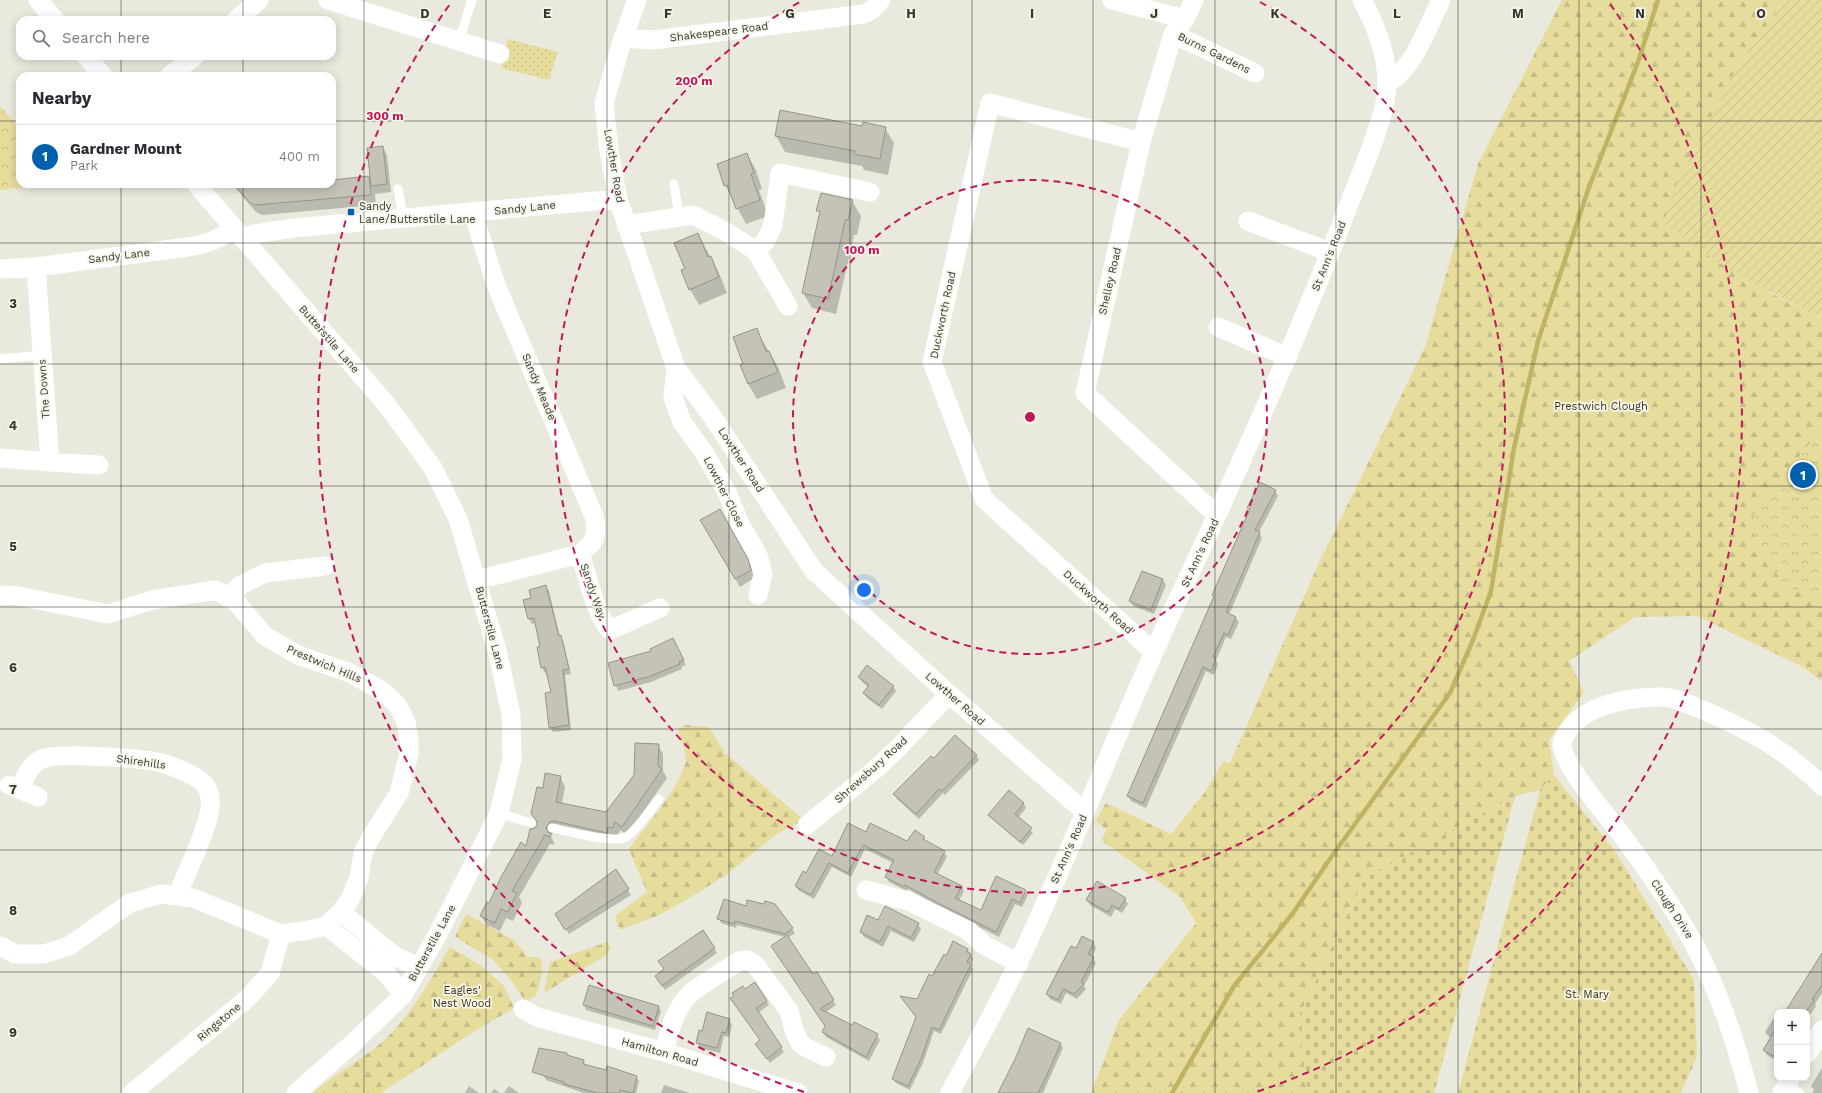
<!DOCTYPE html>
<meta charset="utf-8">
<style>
body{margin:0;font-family:"Work Sans",sans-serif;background:#f7f7f7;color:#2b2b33}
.controls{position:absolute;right:12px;bottom:12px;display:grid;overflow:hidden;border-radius:8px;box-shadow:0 2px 10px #0003}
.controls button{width:36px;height:36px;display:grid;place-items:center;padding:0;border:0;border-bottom:1px solid #e1e1e2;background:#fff;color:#2b2b33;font:20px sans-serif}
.you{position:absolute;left:864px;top:590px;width:14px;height:14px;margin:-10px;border:3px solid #fff;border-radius:50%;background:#1a73e8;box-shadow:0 0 0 6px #1a73e833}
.badge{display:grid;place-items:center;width:26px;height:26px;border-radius:50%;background:#0060ad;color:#fff;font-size:13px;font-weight:700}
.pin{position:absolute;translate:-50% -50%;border:2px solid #fff;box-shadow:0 1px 4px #0006}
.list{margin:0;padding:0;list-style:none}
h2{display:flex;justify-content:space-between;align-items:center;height:52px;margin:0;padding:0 16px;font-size:17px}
h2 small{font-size:13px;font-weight:400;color:#7c7c81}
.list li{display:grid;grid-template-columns:26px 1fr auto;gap:12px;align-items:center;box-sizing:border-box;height:64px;padding:0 16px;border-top:1px solid #e1e1e2}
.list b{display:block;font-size:15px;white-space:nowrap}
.list p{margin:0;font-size:13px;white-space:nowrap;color:#7c7c81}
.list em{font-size:13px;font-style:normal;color:#7c7c81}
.icon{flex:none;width:22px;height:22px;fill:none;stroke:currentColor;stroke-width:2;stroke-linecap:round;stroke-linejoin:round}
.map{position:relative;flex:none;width:1822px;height:1093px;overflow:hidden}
.search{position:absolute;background:#fff;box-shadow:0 2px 10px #0003;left:16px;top:16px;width:320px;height:44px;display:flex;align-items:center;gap:10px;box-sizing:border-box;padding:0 14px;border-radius:12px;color:#7c7c81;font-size:15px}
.panel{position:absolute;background:#fff;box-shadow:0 2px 10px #0003;left:16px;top:72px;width:320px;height:116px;border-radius:12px}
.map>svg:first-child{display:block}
</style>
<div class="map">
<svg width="1822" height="1093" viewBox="0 0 1822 1093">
<defs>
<pattern id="grass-dots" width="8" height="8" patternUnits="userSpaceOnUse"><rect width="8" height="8" fill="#e6dd9d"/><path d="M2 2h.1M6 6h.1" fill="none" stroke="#c6be88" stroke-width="1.8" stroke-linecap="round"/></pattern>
<pattern id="forest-firs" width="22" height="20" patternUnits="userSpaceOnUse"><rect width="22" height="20" fill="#e6dd9d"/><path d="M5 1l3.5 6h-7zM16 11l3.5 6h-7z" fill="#c6be88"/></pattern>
<pattern id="cemetery-stones" width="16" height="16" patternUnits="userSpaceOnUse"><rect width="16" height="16" fill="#e6dd9d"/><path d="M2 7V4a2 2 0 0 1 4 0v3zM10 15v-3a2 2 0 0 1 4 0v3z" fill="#c6be88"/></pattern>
<pattern id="park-crowns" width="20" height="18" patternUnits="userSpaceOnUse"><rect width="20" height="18" fill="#e6dd9d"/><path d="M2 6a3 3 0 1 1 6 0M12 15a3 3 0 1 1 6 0" fill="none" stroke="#c6be88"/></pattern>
<pattern id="garden-furrows" width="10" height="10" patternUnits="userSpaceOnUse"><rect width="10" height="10" fill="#e6dd9d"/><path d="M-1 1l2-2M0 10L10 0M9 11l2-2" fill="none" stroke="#c6be88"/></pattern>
</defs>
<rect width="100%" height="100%" fill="#eae9dd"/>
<path fill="url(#grass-dots)" d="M 508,39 L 558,52 L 549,80 L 501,68 Z"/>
<path fill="url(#forest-firs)" d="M 1562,0 L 1785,0 L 1737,67 L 1768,292 L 1822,319 L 1822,428 L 1747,523 L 1785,587 L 1822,598 L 1822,681 L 1801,666 L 1697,616 L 1635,617 L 1569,661 L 1584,692 L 1549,740 L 1554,775 L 1540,790 L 1515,796 L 1365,878 L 1298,1018 L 1308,1093 L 1091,1093 L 1119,1020 L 1196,923 L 1180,897 L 1101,840 L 1107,830 L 1095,821 L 1106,803 L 1171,834 L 1205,792 L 1223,761 L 1230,763 L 1317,567 L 1425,347 L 1478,164 Z
M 686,725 L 709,727 L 725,753 L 804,820 L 778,833 L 726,875 L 683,902 L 657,916 L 620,930 L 617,924 L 615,916 L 647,892 L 629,849 C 643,830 687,779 686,757 C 685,749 680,739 678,730 Z
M 466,914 L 514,940 L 528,957 C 532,957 537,956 540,959 C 546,965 538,989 536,996 L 525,1002 L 513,982 L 492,959 L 455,937 Z
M 607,942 L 611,947 L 608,954 L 544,993 L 550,962 Z
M 450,947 L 480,965 L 504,986 L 514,1008 L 470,1034 L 381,1093 L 313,1093 C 332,1076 355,1064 375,1048 C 408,1022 429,982 450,947 Z"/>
<path fill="url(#cemetery-stones)" d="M 1554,775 L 1617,854 L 1694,980 L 1697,1057 L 1681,1093 L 1458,1093 L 1540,790 Z
M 1515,796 L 1434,1093 L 1308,1093 L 1298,1018 L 1365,878 Z"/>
<path fill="url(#park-crowns)" d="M 0,106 L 20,129 L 20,184 L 40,185 L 0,190 Z
M 1822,428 L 1822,598 L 1785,587 L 1747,523 Z"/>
<path fill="url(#garden-furrows)" d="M 1785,0 L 1822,0 L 1822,319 C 1767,291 1711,262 1663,223 L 1677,183 L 1737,67 Z"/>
<path fill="#0003" d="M 863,127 L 885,128 L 894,143 L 888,175 L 864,170 L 862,166 L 785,152 L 776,136 Z
M 383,147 L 387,155 L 391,192 L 375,194 L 376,205 L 262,215 L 256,212 L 232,184 L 332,184 L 332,181 L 369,177 L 372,182 Z
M 747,154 L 756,170 L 762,189 L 759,190 L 768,216 L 746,224 L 725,185 Z
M 852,201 L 861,216 L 857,235 L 854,235 L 836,314 L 812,308 L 803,293 L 820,215 L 818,210 Z
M 698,234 L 719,273 L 727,293 L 699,305 L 690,289 L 686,270 Z
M 756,329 L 778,367 L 786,388 L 757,399 L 748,384 L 744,364 Z
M 1275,491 L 1278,496 L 1259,532 L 1262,538 L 1229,615 L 1236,618 L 1239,622 L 1231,639 L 1226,637 L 1216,660 L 1218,664 L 1214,675 L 1206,671 L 1146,808 L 1131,801 L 1128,796 L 1214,597 L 1213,595 L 1250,511 L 1248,508 Z
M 719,510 L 752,568 L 754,578 L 740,587 L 701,521 Z
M 1142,572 L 1163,580 L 1166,585 L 1154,614 L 1133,606 L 1130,601 Z
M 546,587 L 549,591 L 560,637 L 563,641 L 571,674 L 565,675 L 571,730 L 553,732 L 550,727 L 553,693 L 548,672 L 545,673 L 542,668 L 542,647 L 536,623 L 532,624 L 529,619 L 525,600 L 532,599 Z
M 675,644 L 686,665 L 681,667 L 682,669 L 651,682 L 618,691 L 609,664 Z
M 859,677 L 893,686 L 896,691 L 882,709 L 867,698 L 864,693 L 868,687 L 862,682 Z
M 658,745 L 663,754 L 663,771 L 667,778 L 627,835 L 620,830 L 618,837 L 555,831 L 551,836 L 555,845 L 550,844 L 519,897 L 522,903 L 513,921 L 506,918 L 500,931 L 487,925 L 481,916 L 527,847 L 538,825 L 532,814 L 544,789 L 560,777 L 565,786 L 562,804 L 606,813 Z
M 976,755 L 979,760 L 945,795 L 943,793 L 919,819 L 897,799 L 894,794 L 934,759 Z
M 1009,792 L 1024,804 L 1026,808 L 1018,818 L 1033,833 L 1023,845 L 992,819 L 990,815 Z
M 866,833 L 907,842 L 924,838 L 927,843 L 944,852 L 947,857 L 937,875 L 961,887 L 964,891 L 959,901 L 981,911 L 1025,890 L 1028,895 L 1022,907 L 1015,904 L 999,937 L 941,908 L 908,889 L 907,891 L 889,882 L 886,877 L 893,863 L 865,849 L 851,877 L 832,867 L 814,899 L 798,890 L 796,886 L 806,874 L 833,858 Z
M 616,870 L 631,895 L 569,934 L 559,919 L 579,899 L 578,897 Z
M 1125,899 L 1128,904 L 1122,913 L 1115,909 L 1111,917 L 1090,905 L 1087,900 Z
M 775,905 L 795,933 L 788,938 L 813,975 L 816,973 L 836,1005 L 825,1013 L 852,1026 L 877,1035 L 880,1040 L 869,1061 L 826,1037 L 823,1032 L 826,1026 L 785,937 L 737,925 L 736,928 L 721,923 L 719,919 L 746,907 Z
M 878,921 L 918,924 L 921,929 L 914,942 L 891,931 L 883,947 L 864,937 L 861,932 Z
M 1094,943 L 1096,948 L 1092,957 L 1096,963 L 1084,986 L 1086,989 L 1077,999 L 1066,993 L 1061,1004 L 1050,999 L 1047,994 L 1076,950 Z
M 714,948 L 717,953 L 665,990 L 659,981 Z
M 968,950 L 973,959 L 970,964 L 973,969 L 941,1034 L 934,1031 L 923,1063 L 910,1090 L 896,1083 L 893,1079 L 917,1018 L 917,1001 L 933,977 Z
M 1822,955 L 1822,993 L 1815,1004 L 1816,1006 L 1807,1020 L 1807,1012 L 1786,1012 Z
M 745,990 L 767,1001 L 769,1005 L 758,1013 L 784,1052 L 770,1063 L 759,1048 L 761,1040 L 735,996 Z
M 584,1005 L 659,1007 L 661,1011 L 655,1030 L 586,1010 Z
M 1774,1018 L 1777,1021 L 1777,1061 L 1767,1055 L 1764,1050 L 1771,1039 L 1765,1032 Z
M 729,1020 L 732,1025 L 729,1037 L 724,1036 L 720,1053 L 700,1048 L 697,1043 L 703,1032 Z
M 1060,1043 L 1063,1048 L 1043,1093 L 999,1093 Z
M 583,1060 L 586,1065 L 607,1071 L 608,1068 L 637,1077 L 639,1082 L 636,1093 L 584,1093 L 546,1080 L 543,1075 Z
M 1822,1068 L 1822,1093 L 1812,1093 L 1814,1090 L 1811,1086 Z
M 664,1085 L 690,1093 L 661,1093 Z
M 469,1086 L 479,1093 L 465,1093 Z
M 509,1086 L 519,1093 L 504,1093 Z
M 494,1089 L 500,1093 L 491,1093 Z"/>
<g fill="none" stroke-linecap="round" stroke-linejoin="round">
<path stroke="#bfb463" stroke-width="4.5" d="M 1172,1093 L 1234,986 L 1293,913 L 1334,853 L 1450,693 L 1473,640 L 1491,591 L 1514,448 L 1538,341 L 1588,190 L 1638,62 L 1658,0"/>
</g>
<path fill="#c5c3b8" stroke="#96958a" d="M 780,110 L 862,126 L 863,122 L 886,127 L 880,159 L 854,154 L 855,151 L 775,136 Z
M 383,146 L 387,184 L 371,186 L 367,148 Z
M 747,153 L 754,173 L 751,174 L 760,200 L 736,209 L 727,185 L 724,186 L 717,164 Z
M 369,176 L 371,195 L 255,205 L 249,202 L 234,184 L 332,184 L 332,180 Z
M 821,193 L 853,200 L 848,220 L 845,220 L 828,299 L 802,293 L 820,211 L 816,211 Z
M 698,233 L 708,257 L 711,256 L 719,277 L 689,290 L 681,270 L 685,269 L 674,243 Z
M 757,328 L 766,352 L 769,351 L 778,372 L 748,384 L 740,365 L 743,364 L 733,337 Z
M 1260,482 L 1276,490 L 1255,530 L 1260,532 L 1226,612 L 1236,617 L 1228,635 L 1224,633 L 1213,657 L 1216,658 L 1211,671 L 1203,667 L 1143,803 L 1127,796 L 1214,596 L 1212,595 L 1250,509 L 1247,508 Z
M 720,509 L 748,559 L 751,570 L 735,579 L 700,520 Z
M 1142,571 L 1163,579 L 1151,610 L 1129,601 Z
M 546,585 L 559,636 L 561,635 L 569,669 L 563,670 L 569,725 L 549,728 L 545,693 L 551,692 L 545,667 L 541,668 L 537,647 L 540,647 L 534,618 L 528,619 L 523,600 L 531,598 L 529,590 Z
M 673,638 L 684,660 L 679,662 L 680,664 L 648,677 L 614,686 L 608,663 L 651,651 L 650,649 Z
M 867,665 L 894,686 L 879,705 L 863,693 L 869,685 L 858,677 Z
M 955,735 L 977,755 L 942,791 L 939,789 L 916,814 L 893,794 L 931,756 L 934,758 Z
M 635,743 L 659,744 L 658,766 L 662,769 L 622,827 L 615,822 L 613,828 L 608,827 L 607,833 L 554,821 L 550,822 L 546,827 L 548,832 L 551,834 L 550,837 L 545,835 L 512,891 L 517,893 L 508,912 L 501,909 L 495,923 L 480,916 L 487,902 L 489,903 L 501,877 L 521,842 L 526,846 L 530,829 L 535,828 L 537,825 L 537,821 L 531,814 L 537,787 L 543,788 L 545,773 L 561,776 L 556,802 L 606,812 L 634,775 Z
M 1009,790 L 1024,803 L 1015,814 L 1032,828 L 1020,842 L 988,815 Z
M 848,823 L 866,832 L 870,823 L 907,841 L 915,830 L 925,837 L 923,839 L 945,851 L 934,872 L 962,886 L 955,898 L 981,910 L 996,876 L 1026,890 L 1020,903 L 1012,899 L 996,932 L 938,903 L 905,885 L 904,887 L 885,877 L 894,860 L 863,845 L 848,873 L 829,863 L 811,895 L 795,886 L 803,871 L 806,873 L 819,849 L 832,856 Z
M 616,869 L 629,889 L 565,930 L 555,914 Z
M 1097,881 L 1126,898 L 1119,909 L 1112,905 L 1108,912 L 1086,900 Z
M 724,899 L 746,906 L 747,900 L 764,904 L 765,901 L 775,904 L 793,928 L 785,934 L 735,921 L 734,924 L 717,919 Z
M 885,906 L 919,923 L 911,938 L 888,926 L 880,942 L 860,932 L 867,915 L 878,920 Z
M 703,930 L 715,948 L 662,986 L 655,976 L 664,969 L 658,961 Z
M 787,935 L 813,974 L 817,972 L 834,1000 L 820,1009 L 852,1025 L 854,1022 L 878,1034 L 866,1057 L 822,1032 L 825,1026 L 771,946 Z
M 1082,936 L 1094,942 L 1088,954 L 1094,957 L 1081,982 L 1084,984 L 1074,994 L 1063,989 L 1058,1000 L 1046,994 L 1071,946 L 1076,948 Z
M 953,941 L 968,949 L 967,952 L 971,954 L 967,962 L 971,964 L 939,1030 L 932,1027 L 921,1059 L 908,1086 L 892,1079 L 916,1017 L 900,996 L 917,999 L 929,974 L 932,976 L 944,954 L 946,956 Z
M 1822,953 L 1822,985 L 1812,999 L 1814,1000 L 1806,1012 L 1785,1012 Z
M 755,982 L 767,1001 L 756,1008 L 782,1047 L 767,1059 L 755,1044 L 760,1040 L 730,998 L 734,996 L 732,993 L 743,986 L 745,989 Z
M 589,985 L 659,1006 L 653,1026 L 583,1005 Z
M 707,1012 L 730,1019 L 726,1033 L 722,1032 L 717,1048 L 696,1043 L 699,1030 L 702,1031 Z
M 1777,1027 L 1777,1058 L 1763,1050 Z
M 1028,1028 L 1061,1043 L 1047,1075 L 1038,1093 L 998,1093 L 1016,1057 Z
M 539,1048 L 567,1053 L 567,1055 L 584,1060 L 583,1064 L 606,1070 L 607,1066 L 637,1076 L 633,1093 L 620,1090 L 619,1093 L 597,1093 L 564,1084 L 564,1082 L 532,1072 Z"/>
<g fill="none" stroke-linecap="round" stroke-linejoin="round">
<path stroke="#fff" stroke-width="9" d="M 459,41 L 472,0
M 674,184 L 679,217
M 398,189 L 403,218
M 0,359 L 42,355
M 499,813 L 531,823
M 552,828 C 568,831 613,844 626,837 C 635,832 652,808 659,799
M 1787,1085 L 1800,1093"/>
<path stroke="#fff" stroke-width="19" d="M 38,0 L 55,20
M 328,0 L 500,54
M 637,0 L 623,38 L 604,103 L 609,151 L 618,199 L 676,368 L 712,416 L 814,571 L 949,694 L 1085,812
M 1112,0 L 1185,19
M 1194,0 L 1185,19 L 1173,34 L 1141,142 L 1085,393 L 1209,508 L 1219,512
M 236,20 L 259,0
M 1173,34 L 1255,73
M 623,38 L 653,40 L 864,14 L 873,9 L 881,0
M 86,56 L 103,76
M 169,76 L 195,56
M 1388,82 C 1412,72 1429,24 1441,0
M 1141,142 L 990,103 L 932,362 L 984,499 L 1146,645 L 1155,649
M 196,184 L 387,405 L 433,468 L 458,519 L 497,650 L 511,714 L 512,759 L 499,813 L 438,934 L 403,995 L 352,1044 L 296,1093
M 473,213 L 496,285 L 594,516 C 599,535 595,542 580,554 L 477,580
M 1248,221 L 1330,252
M 626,225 L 693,215 L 723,230 L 756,251 L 765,242 L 773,225 L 780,173 L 870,192
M 243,239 L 254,234 L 293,228 L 618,199
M 756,251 L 788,306
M 0,269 L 36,267 L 188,247 C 206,244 219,240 233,228
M 1218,327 L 1288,357
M 676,368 L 673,397 L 682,422 L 705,454 L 728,494 L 739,522 L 758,555 L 763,574 L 758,595
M 0,458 L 50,462 L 36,267
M 50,462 L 99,465
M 580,554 C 587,574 596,617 610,630 L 660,608
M 0,595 L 18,596 L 108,614 L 152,600 L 216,590 L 236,602 L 265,636 L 298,655 L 350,673 L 384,692 L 398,706 L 406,722 L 409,739 L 409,754 L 399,793 L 371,837 L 363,853 L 359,878 L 350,899 L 341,912 L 326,926 L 309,930 L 281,934 L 193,898 L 161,894 L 130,903 L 69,946 L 44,954 L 15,954 L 0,946
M 228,597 L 241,585 L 265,573 L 325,566
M 9,785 L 38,797
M 20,790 C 25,777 29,765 42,759 C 58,752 147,758 165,764 C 175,767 200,777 205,785 C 208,788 210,795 210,799 C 214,818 185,875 177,896
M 807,825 L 877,768 L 898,748 L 949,694
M 866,890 L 908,901 L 969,931 L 984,945 L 1019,963
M 341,912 L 396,957 L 419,967
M 326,926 L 386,973 L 403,995
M 523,1009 L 537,1017 L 664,1052 L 798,1093
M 664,1052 C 669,1033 674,1010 689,995 C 700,984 725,971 739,961 L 747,960 L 755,964 L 789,1011 L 794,1030 L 800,1043 L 805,1047 L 826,1057
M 1807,1054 L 1822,1030
M 132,1093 L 248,998 L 270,973 L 281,934
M 950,1093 C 973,1049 998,1006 1019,961 C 1076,841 1122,718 1178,599 C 1233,482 1286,363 1334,243 C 1346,211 1359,180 1371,148 C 1376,133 1382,118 1385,103 C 1392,67 1379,31 1362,0
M 1749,1093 C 1736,1042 1719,991 1694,944 C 1674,907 1649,872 1624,838 C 1611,820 1561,764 1562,744 C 1562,739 1567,732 1570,728 C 1589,704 1628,698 1657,697 C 1674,696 1691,705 1707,712 C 1752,731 1788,752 1822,786
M 1782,1093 L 1791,1078"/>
</g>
<path fill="none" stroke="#373732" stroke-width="1" stroke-opacity="0.55" d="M 121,0 L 121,20M 243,0 L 243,20M 364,0 L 364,1093M 486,0 L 486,1093M 607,0 L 607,1093M 729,0 L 729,1093M 850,0 L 850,1093M 972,0 L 972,1093M 1093,0 L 1093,1093M 1215,0 L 1215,1093M 1336,0 L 1336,1093M 1458,0 L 1458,1093M 1579,0 L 1579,1093M 1701,0 L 1701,1093M 121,56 L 121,76M 243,56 L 243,76M 0,121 L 20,121M 332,121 L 1822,121M 121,184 L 121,1093M 243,184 L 243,1093M 0,243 L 1822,243M 0,364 L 1822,364M 0,486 L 1822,486M 0,607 L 1822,607M 0,729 L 1822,729M 0,850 L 1822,850M 0,972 L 1822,972"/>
<g fill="none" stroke="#c2185b" stroke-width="2" stroke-dasharray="7 5">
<circle cx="1030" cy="417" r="237"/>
<path d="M1260 2A475 475 0 1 1 800 2"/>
<path d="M804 1092A712 712 0 0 1 450 4M1610 4A712 712 0 0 1 1256 1092"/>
</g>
<rect fill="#0060ad" stroke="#f7f6ea" stroke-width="1.5" x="347" y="208" width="8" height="8" rx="2"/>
<g text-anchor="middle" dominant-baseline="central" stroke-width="3.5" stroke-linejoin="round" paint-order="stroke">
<g font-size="11" fill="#373732" stroke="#f7f6ea">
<text transform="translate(719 32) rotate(-7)">Shakespeare Road</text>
<text transform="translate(1214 53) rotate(26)">Burns Gardens</text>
<text transform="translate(614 166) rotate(80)">Lowther Road</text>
<text transform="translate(525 208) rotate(-6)">Sandy Lane</text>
<text transform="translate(119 256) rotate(-7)">Sandy Lane</text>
<text transform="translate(1329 256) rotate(-68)">St Ann's Road</text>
<text transform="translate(1110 281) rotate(-77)">Shelley Road</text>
<text transform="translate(943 315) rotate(-78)">Duckworth Road</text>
<text transform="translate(329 339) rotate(49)">Butterstile Lane</text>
<text transform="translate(539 387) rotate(67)">Sandy Meade</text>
<text transform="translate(44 389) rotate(-94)">The Downs</text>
<text transform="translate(741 460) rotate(57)">Lowther Road</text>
<text transform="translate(724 492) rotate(63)">Lowther Close</text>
<text transform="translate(1200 553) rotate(-65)">St Ann's Road</text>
<text transform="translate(593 591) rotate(71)">Sandy Way</text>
<text transform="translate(1098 602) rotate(42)">Duckworth Road</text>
<text transform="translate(490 628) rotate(75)">Butterstile Lane</text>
<text transform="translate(324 664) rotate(23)">Prestwich Hills</text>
<text transform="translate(955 699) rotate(41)">Lowther Road</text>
<text transform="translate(141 762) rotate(8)">Shirehills</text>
<text transform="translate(871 770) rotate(-42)">Shrewsbury Road</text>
<text transform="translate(1069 849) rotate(-66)">St Ann's Road</text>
<text transform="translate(1672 909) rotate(57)">Clough Drive</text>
<text transform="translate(432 943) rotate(-61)">Butterstile Lane</text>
<text transform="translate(219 1022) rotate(-40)">Ringstone</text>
<text transform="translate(660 1052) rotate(16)">Hamilton Road</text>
</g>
<g font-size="11" fill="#373732" stroke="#f7f6ea" text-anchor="start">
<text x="359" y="206">Sandy<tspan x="359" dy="13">Lane/Butterstile Lane</tspan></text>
</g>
<g font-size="11" fill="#36310d" stroke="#f7f6ea">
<text x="1601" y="406">Prestwich Clough</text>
<text x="462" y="990">Eagles'<tspan x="462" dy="13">Nest Wood</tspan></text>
<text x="1587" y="994">St. Mary</text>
</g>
</g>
<g font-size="13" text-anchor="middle" font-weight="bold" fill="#373732" stroke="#f7f6ea" stroke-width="3.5" stroke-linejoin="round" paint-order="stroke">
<text x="425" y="18">D</text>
<text x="547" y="18">E</text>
<text x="668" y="18">F</text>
<text x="790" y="18">G</text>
<text x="911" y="18">H</text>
<text x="1032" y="18">I</text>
<text x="1154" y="18">J</text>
<text x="1275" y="18">K</text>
<text x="1397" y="18">L</text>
<text x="1518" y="18">M</text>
<text x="1640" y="18">N</text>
<text x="1761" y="18">O</text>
<text x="13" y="308">3</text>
<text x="13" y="430">4</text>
<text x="13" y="551">5</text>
<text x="13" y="672">6</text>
<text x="13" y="794">7</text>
<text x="13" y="915">8</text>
<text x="13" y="1037">9</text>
</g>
<circle cx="1030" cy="417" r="6" fill="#c2185b" stroke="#f7f6ea" stroke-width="2"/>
<g font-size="12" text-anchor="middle" font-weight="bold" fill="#c2185b" stroke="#f7f6ea" stroke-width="3.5" stroke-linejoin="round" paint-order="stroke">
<text x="694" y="85">200 m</text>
<text x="385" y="120">300 m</text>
<text x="862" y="254">100 m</text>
</g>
</svg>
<div class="controls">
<button>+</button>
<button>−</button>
</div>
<div class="you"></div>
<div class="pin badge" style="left:1803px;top:475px">1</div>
<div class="search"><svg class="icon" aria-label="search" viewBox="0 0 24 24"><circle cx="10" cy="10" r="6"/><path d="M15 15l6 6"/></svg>Search here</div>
<section class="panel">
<h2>Nearby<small></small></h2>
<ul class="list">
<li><span class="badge">1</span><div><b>Gardner Mount</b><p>Park</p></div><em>400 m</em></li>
</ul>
</section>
</div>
